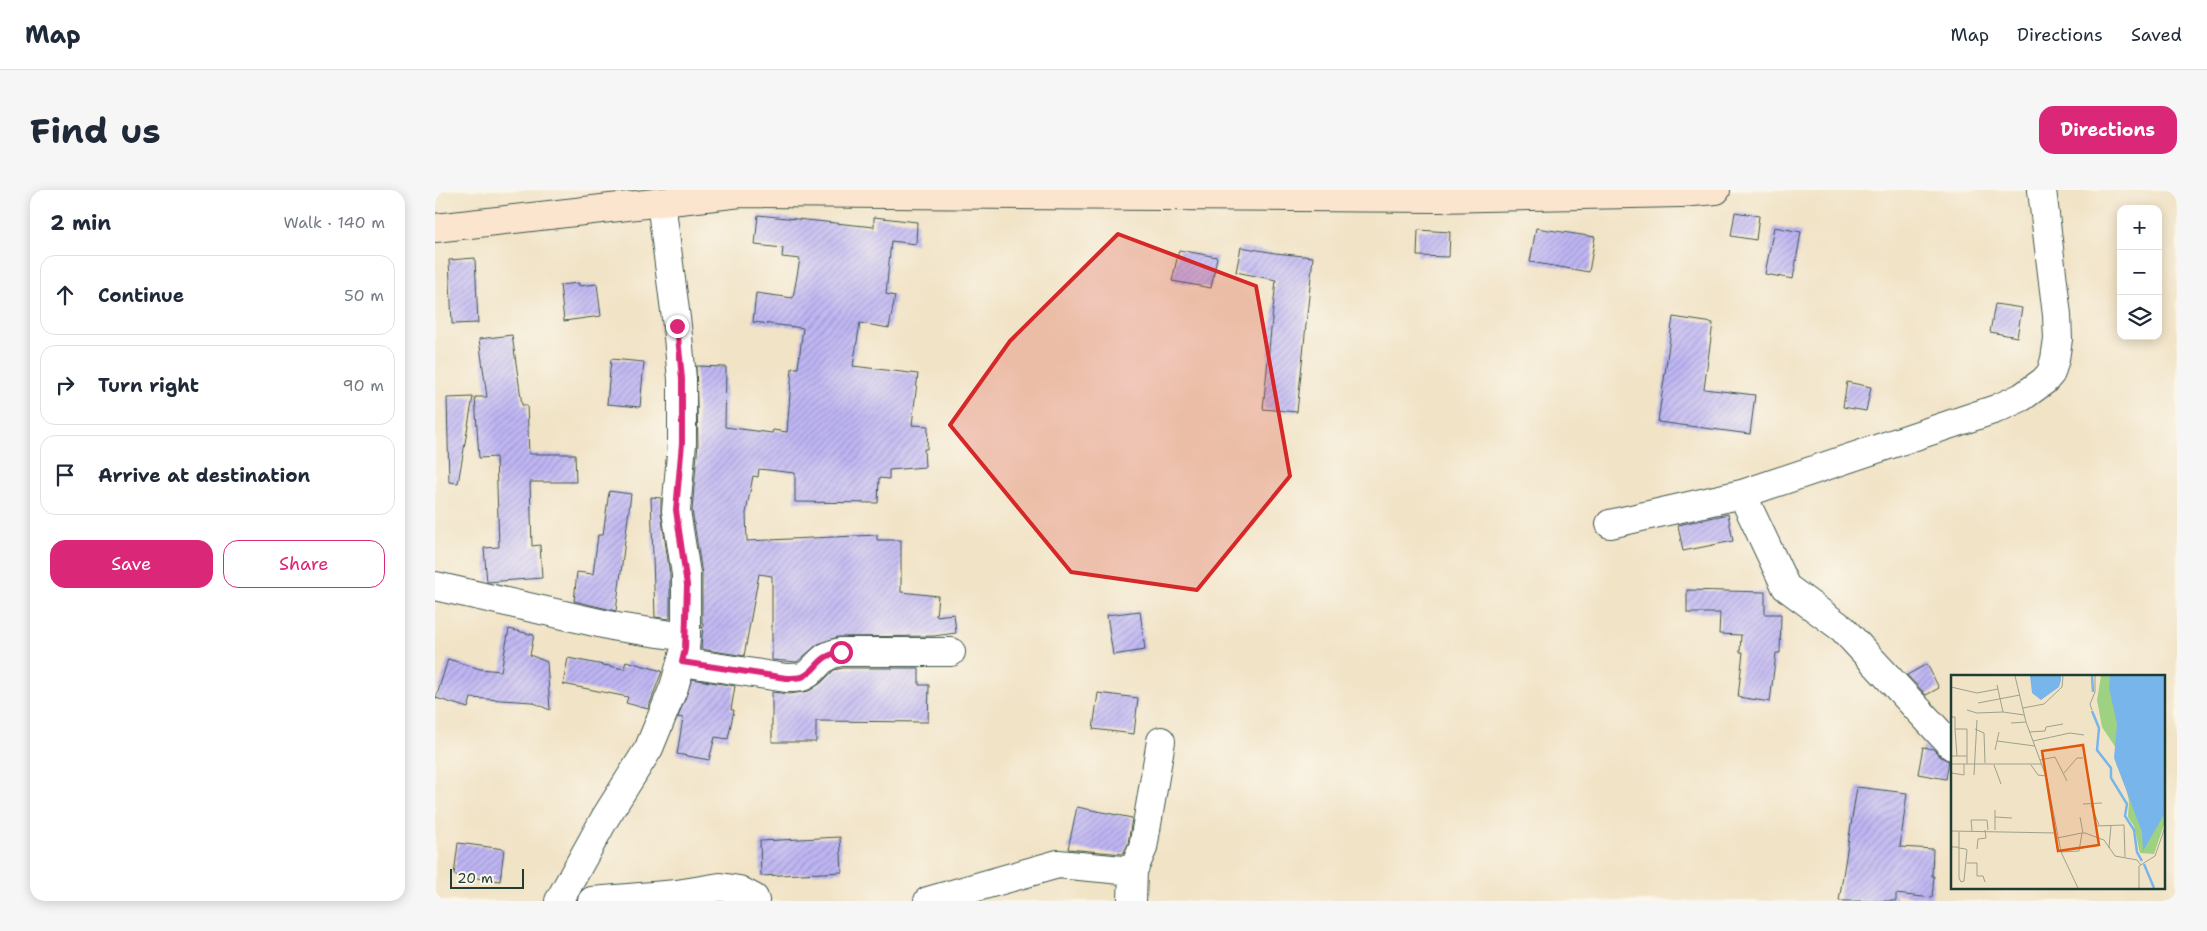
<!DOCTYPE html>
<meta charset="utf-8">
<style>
body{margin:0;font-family:"Shantell Sans",sans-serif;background:#f6f6f7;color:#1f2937}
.controls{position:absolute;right:15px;top:15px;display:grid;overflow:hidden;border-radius:10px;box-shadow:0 2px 12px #0003}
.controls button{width:45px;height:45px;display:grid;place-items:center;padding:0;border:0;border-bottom:1px solid #e0e1e3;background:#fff;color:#1f2937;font:25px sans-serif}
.scale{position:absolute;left:15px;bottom:12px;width:74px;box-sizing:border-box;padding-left:5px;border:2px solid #1f3d34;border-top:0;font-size:14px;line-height:18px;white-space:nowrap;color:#1f3d34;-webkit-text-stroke:4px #fbf7ec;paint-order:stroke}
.stop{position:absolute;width:15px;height:15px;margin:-11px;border:4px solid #db2777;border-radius:50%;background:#fff}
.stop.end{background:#db2777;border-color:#fff;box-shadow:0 1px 5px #0008}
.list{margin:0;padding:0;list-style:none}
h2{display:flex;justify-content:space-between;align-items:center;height:65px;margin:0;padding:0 20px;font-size:21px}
h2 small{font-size:16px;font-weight:400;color:#747a83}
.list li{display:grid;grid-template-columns:32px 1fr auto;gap:15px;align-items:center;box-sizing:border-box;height:80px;margin:0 10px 10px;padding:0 10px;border:1px solid #e0e1e3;border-radius:15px}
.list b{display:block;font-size:19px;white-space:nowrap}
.list em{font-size:16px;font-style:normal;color:#747a83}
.actions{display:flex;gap:10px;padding:15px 20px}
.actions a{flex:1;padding:11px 0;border:1px solid #db2777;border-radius:15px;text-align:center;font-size:18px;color:#db2777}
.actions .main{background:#db2777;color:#fff}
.icon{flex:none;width:28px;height:28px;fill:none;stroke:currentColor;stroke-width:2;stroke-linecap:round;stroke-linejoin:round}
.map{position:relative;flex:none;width:1742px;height:711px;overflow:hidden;border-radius:15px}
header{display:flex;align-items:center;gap:30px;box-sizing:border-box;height:70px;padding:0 25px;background:#fff;border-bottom:1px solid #e0e1e3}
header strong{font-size:24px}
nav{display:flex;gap:28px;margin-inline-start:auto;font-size:18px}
.intro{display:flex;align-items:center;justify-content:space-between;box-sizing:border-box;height:120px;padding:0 30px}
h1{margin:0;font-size:35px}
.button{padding:12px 22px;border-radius:15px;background:#db2777;color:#fff;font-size:18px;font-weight:700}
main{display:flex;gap:30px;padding:0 30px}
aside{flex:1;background:#fff;border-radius:15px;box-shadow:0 2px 12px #0003}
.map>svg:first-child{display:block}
</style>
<header>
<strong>Map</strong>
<nav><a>Map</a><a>Directions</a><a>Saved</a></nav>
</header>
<div class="intro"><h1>Find us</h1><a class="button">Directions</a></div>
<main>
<aside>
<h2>2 min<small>Walk · 140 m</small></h2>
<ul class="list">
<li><svg class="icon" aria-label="ahead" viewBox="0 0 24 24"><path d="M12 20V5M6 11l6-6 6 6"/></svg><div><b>Continue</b></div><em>50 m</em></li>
<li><svg class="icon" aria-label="right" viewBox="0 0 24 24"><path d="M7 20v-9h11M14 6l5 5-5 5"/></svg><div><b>Turn right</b></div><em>90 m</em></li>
<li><svg class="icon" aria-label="arrive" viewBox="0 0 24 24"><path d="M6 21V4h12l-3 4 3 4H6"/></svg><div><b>Arrive at destination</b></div></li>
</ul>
<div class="actions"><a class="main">Save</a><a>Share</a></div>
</aside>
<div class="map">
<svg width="1742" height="711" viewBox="0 0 1742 711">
<defs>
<pattern id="building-hatch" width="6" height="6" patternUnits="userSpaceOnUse" patternTransform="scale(1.25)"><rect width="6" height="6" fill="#bfb6f4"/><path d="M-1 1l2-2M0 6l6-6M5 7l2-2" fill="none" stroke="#9b95c6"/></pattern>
</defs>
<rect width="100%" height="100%" fill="#fbf7ec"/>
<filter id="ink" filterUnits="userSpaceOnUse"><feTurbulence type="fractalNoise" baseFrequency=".02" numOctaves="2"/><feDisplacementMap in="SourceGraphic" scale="10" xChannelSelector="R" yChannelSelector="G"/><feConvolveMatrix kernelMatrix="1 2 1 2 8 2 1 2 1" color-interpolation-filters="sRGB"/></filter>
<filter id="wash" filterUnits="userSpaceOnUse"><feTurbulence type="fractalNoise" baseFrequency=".0096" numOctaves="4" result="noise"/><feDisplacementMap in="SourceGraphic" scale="20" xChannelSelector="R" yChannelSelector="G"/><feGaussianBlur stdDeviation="1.12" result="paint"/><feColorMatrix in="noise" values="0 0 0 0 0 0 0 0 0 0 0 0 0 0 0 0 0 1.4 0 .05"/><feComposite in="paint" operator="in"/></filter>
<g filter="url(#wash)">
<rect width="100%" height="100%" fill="#f1e3c6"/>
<g id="blocks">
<path fill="url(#building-hatch)" d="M 1300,22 L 1324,26 L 1321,50 L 1296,46 Z
M 323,25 L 439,37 L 439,27 L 482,32 L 481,54 L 456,51 L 451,104 L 460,106 L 454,138 L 425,133 L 418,176 L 483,184 L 477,235 L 493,236 L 492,259 L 489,259 L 490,277 L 454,280 L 454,289 L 444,288 L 443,313 L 360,312 L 360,283 L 324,279 L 323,287 L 318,286 L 311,323 L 312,351 L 442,345 L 442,350 L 466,350 L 466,402 L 503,406 L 501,426 L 519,424 L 521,443 L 499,446 L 403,447 L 383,454 L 362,472 L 337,470 L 337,386 L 324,384 L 309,466 L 266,459 L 268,434 L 267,434 L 267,384 L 257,320 L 263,253 L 261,176 L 291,177 L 290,237 L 337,243 L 338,240 L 352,242 L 357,178 L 363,178 L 368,138 L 318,132 L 321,103 L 358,108 L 365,69 L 347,67 L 348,58 L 320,55 Z
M 1339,37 L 1366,42 L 1358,89 L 1330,84 Z
M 1101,38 L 1160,47 L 1154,82 L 1095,72 Z
M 983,40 L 1015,42 L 1014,67 L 982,66 Z
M 806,57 L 840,63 L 878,67 L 862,222 L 828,219 L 841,90 L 801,82 Z
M 744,60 L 782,67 L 776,98 L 737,91 Z
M 40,68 L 43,133 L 17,134 L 14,70 Z
M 144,93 L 144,96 L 162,94 L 166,126 L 129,131 L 125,95 Z
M 1560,114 L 1587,118 L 1582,147 L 1555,142 Z
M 1238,127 L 1278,133 L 1269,199 L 1320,205 L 1315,244 L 1223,232 Z
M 77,145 L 87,215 L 92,215 L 94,264 L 140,264 L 141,292 L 95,292 L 97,356 L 105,355 L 107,388 L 52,392 L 49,358 L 64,357 L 61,267 L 44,268 L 40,207 L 52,207 L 44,149 Z
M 176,169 L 209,172 L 205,217 L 172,214 Z
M 1412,192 L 1436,197 L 1431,221 L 1408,217 Z
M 38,207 L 23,293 L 14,292 L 12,208 Z
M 174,301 L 196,304 L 181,421 L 139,411 L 142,382 L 158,384 L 163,345 L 168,345 Z
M 216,307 L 226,308 L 226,323 L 235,385 L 235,429 L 220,427 Z
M 1293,324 L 1298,351 L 1248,361 L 1243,335 Z
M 1252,400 L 1330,402 L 1330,424 L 1346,424 L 1345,463 L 1341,463 L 1335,512 L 1303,507 L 1308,462 L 1305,462 L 1306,445 L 1284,444 L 1285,423 L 1252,423 Z
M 705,421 L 710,460 L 678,465 L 672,425 Z
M 74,439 L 99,445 L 95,465 L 112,472 L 115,520 L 97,512 L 36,508 L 33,518 L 1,508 L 13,469 L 45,479 L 66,481 Z
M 133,468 L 189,479 L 191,471 L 227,481 L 213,519 L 191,513 L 193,507 L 128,494 Z
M 1492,474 L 1504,498 L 1491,505 L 1472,485 Z
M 408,478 L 484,478 L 484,495 L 494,495 L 493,532 L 381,531 L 381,552 L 337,552 L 337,502 L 355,504 L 374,501 L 386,493 L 399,480 Z
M 257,489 L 300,496 L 296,520 L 299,520 L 293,549 L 280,547 L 274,570 L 242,564 L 248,528 L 243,527 Z
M 663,503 L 703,508 L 699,544 L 658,539 Z
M 1488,557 L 1498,559 L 1506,567 L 1514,571 L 1511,589 L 1483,584 Z
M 1422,597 L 1472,603 L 1465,657 L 1498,659 L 1497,686 L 1499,686 L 1497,708 L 1461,704 L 1461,711 L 1404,711 Z
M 642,617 L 697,628 L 693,654 L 688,664 L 633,659 Z
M 405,647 L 407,682 L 326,686 L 325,651 Z
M 23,653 L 69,659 L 65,691 L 19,685 Z"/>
</g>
</g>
<g filter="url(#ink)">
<use href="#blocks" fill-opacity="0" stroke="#3e564a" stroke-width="1"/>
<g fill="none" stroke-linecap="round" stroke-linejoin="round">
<defs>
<path id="street" d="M 226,12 L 242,136 L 247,189 L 247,253 L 241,321 L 251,384 L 251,447
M 1307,304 L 1351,397 L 1408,439 L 1517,556
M 1175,334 L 1307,304 L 1561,219 L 1587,207 L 1609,191 L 1616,183 L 1620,169 L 1623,149 L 1622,125 L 1607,0
M 0,396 L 182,437 L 251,447 L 250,459 L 239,497 L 214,558 L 170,628 L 124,711
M 247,472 L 351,488 C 356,488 362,488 367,487 C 383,481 381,466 406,462 L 516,462
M 157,711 L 242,704 L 285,697 L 304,700 L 319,708 L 320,711
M 493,711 L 623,674 L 698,681
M 697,711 L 698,681 L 708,658 L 726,551"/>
<path id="secondary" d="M 0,38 L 306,3 L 1002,8 L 1246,3 L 1281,0"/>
</defs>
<use href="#street" stroke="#3e564a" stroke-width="30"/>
<use href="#secondary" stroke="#3e564a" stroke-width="30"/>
<use href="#street" stroke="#fff" stroke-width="28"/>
<use href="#secondary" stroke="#fbe5cf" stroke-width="28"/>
</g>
</g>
<g fill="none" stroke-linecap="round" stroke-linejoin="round" filter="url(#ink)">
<path stroke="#db2777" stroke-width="6" d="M 242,136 L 247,189 L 247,253 L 241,320 L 252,395 L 250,459 L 247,472 L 351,488 C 356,488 362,488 367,487 C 383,481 381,466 406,462"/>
</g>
<path fill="#d62828" fill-opacity="0.2" stroke="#d62828" stroke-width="4" stroke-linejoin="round" d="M 683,44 L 821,96 L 855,286 L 762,400 L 636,382 L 515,235 L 575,151 Z"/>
<g transform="translate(1516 485)">
<rect width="214" height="214" fill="#f1e3c6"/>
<path d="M 150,1 L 214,1 L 214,147 L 203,179 L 189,178 L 183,151 L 177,142 L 178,127 L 174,105 L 165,89 L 165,73 L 151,52 L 146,25 Z" fill="#9ed181"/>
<path d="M 79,1 L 110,1 L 110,5 L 108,12 L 90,25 L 81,18 ZM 159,1 L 214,1 L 214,138 L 192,176 L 191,157 L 163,83 L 166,49 L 158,13 Z" fill="#78b5ea"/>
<path fill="none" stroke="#78b5ea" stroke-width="2.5" d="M 141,1 L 142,17M 141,36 L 148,53 L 146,75 L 160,93 L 160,103 L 176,129 L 174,141 L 183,155 L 186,177 L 191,186M 193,189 L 203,213"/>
<path fill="none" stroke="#9da18c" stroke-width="1" d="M 64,1 L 75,47 L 96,104 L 110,177 L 127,213M 0,12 L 26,18 L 47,14M 27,28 L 69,20M 72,33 L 93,29 L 111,12 L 112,1M 16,35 L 26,38 L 52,37 L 46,10M 141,35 L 139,29 L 144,17 L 144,1M 52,37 L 73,40M 0,42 L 4,42 L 4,54 L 16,54 L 16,89M 60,48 L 75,47M 4,54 L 6,81M 24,54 L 33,58 L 34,88M 78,57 L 94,56 L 95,52 L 112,49M 46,66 L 84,71M 82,66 L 119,58 L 133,60M 44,75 L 48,57M 0,81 L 16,81M 89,85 L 104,82 L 116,106M 0,89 L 91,89M 43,90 L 50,109M 80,90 L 87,100 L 95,101M 0,98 L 13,100 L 13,89M 113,98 L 126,83 L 132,83M 23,100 L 26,45M 132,129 L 151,128M 140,130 L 148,150M 44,135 L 44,155M 44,142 L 61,143M 129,142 L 132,158M 0,156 L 105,158M 21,156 L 20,145 L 36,145 L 37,155M 106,163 L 131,158M 147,163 L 145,151 L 173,150 L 174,182M 0,172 L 6,172 L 8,173 L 15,174 L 16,175 L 13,206 L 10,207 L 8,203 L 8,157M 158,173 L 160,150M 26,174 L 27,164 L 35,163 L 34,155M 110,177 L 128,176 L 131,158 L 134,158 L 153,165 L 164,181 L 186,185 L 190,190M 16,188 L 26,188 L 26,201 L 32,201 L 34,207M 188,213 L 188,191 L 204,181 L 214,152"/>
<path fill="#de580e" fill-opacity="0.15" stroke="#de580e" stroke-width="2.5" d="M 132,70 L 148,170 L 107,176 L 91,76 Z"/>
<rect width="214" height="214" fill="none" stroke="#1f3d34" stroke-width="2.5"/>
</g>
</svg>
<div class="controls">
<button>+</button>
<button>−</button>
<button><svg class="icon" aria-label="layers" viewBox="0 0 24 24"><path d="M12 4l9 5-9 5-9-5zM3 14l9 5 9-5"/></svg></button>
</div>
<div class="scale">20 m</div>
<div class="stop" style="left:406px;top:462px"></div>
<div class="stop end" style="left:242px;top:136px"></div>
</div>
</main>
